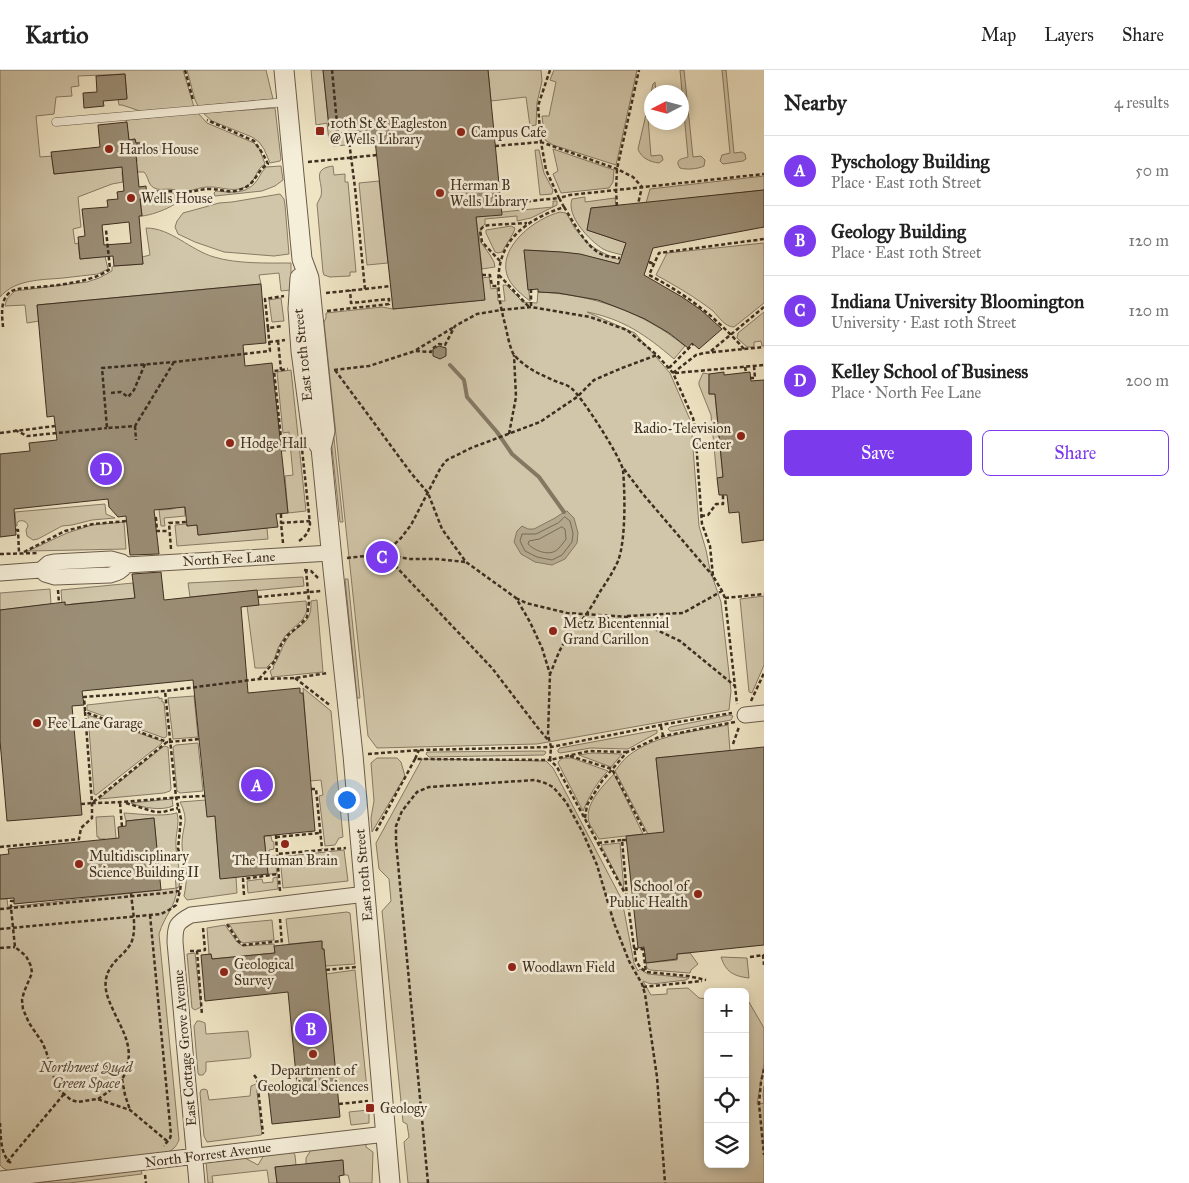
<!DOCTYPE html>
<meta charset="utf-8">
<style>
body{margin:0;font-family:"IM FELL Great Primer",serif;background:#f6f6f6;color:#222}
.controls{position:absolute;right:15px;bottom:15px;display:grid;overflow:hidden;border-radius:8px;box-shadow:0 2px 8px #0003}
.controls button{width:45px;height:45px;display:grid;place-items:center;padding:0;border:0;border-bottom:1px solid #e0e0e0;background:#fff;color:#222;font:25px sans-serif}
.compass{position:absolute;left:644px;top:15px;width:45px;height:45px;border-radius:50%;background:#fff;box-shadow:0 2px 8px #0003;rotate:264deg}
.you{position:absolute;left:346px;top:729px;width:18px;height:18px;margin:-12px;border:4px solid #fff;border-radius:50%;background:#1a73e8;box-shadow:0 0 0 8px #1a73e833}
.badge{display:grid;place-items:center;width:32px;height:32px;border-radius:50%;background:#7c3aed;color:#fff;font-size:16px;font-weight:700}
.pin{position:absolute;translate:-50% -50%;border:2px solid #fff;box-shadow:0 1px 5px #0006}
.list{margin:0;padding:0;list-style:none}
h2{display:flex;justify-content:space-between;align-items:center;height:65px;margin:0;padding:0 20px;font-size:21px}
h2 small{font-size:16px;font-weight:400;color:#767676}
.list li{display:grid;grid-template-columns:32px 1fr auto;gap:15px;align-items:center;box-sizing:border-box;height:70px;padding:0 20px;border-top:1px solid #e0e0e0}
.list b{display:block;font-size:19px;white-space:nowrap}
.list p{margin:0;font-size:16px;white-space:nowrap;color:#767676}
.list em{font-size:16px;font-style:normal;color:#767676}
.actions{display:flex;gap:10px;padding:15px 20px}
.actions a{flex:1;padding:11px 0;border:1px solid #7c3aed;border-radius:8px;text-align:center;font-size:18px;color:#7c3aed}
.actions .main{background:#7c3aed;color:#fff}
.icon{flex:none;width:28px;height:28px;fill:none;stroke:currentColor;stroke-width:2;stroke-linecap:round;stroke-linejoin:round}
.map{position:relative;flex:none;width:764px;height:1113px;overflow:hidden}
header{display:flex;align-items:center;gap:30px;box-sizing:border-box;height:70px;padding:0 25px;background:#fff;border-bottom:1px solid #e0e0e0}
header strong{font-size:24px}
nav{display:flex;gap:28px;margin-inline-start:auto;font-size:18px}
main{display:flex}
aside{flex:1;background:#fff}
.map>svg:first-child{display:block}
</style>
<header>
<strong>Kartio</strong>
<nav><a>Map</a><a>Layers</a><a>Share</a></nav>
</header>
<main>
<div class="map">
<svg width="764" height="1113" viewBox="0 0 764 1113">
<rect width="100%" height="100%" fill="#efe5c5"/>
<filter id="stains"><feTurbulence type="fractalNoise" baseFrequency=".004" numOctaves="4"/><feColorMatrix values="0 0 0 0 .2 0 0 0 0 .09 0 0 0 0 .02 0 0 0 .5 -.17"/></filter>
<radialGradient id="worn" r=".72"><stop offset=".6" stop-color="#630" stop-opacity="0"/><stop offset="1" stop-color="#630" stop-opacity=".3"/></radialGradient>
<path fill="#d1c6a9" stroke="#887a65" d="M 0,0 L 183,0 L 194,37 L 140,41 L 122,35 L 119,35 L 118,29 L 127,28 L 125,4 L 78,6 L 79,16 L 71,17 L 72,26 L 56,27 L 54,44 L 36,46 L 40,87 L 52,86 L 54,104 L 131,96 L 131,92 L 137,91 L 136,85 L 144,83 L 142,73 L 136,73 L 135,69 L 129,70 L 126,50 L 198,43 L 207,53 L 254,73 L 259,78 L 265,94 C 255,99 257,111 246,117 C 232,123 220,116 207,117 C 201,117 194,120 188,121 C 181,122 175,119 168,119 C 165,119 160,120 157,119 C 147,116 150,109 144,102 L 122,102 L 123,112 L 112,114 L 78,127 L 81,157 L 73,159 L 75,174 L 78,173 L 80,189 L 105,186 L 108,199 L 98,204 C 86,205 75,207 63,208 C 42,210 15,209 0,227 Z
M 187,0 L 266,0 L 273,29 L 198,36 L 195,30 Z
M 311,0 L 323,0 L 329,57 L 335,57 L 337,68 L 345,68 L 346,75 L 333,76 L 332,70 L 329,71 L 327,53 L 316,55 Z
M 488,0 L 541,0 L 542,11 L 537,33 L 536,55 L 530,56 L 526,27 L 491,31 Z
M 554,0 L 637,0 L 616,95 L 553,75 L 545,70 L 542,46 L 549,46 L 556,12 L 550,10 Z
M 680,0 L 684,0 L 693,87 L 701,86 L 705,90 L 704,96 C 698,99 687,100 680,98 C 674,89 682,89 688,87 Z
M 722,0 L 726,0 L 734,83 L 742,82 L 745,84 L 746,89 L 743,91 L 723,94 L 720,91 L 722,85 L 730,83 Z
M 655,12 L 656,22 L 652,22 L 651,47 L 648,48 L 651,86 L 660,85 L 662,86 L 663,90 L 659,93 C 650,92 641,88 638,79 L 653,14 Z
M 275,38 L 281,89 L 280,91 L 270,93 L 264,79 L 259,72 L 252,67 L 212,51 L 203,43 Z
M 553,79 L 614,100 L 613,112 L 609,118 L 561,123 L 553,104 L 558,101 Z
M 535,80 L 539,80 L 544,103 L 553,120 L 552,124 L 540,125 Z
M 281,96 L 283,110 L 275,116 L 262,121 L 215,126 L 214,123 L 216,121 C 229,122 243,125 254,114 C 259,109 261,102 266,97 Z
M 333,96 L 334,105 L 345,104 L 345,112 L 348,112 L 356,202 L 350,202 L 350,206 L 330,207 L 324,205 L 323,202 L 317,134 C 318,131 320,129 321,126 C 324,112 310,99 333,96 Z
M 764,106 L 764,120 L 646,133 L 650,119 Z
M 379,111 L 388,193 L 367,195 L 359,113 Z
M 159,123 C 167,123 177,122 183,126 C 178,136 153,145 142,146 L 140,129 L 147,128 L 147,126 L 156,126 Z
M 280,124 L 284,129 L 285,135 L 289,184 L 274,186 L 224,182 L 195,172 L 178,164 L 175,157 L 177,151 L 183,143 L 205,137 L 219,133 L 232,132 Z
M 585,127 L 585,132 L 615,128 L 616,136 L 591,138 L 587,160 L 626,173 L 622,185 C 616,183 608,182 603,179 C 589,170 566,146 572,129 Z
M 553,131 L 557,131 L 557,135 L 531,148 L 517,151 L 517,146 L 485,149 L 485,154 C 480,159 478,163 480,171 L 490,185 L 494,192 L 495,197 L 482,199 L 476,147 L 502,142 L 553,137 Z
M 560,142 L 566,143 C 569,147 571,152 574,157 C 587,176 599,182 620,190 L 618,194 C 585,185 558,181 524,180 L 530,231 C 522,225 510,215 507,205 C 498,176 536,148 560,142 Z
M 511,156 L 515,158 C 514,164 505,176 502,182 L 498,183 L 495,182 L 486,163 L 486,160 Z
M 146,158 C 171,158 190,180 214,187 C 237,194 267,193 291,193 L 291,220 L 281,221 L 279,203 L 259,205 L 261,214 L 37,235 L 39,251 L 27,253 L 25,235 L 5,236 C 6,229 9,226 15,221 L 87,212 L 99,208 L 112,201 L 112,197 L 114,196 L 143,194 L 142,187 L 150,185 Z
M 764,173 L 764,233 L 734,257 C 725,257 719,247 713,241 C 695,227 676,216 656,205 L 667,183 Z
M 489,207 L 491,219 L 497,218 L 498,231 L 505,231 L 503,215 L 506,215 L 520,229 L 522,232 L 537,233 L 538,222 C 592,224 643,242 685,276 L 674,289 C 646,265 623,249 587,242 L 635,263 L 670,303 L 691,352 L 699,456 L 706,480 L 710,500 L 721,532 L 731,621 L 729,640 L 537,674 L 377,678 L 368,666 L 324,252 L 326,248 L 326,243 L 382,237 L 393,239 L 484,230 L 482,208 Z
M 281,228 L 284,251 L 272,252 L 269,230 Z
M 764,242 L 764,275 L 762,276 L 761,271 L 754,272 L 754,277 L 747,277 L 737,268 L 738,263 Z
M 326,294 L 343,452 L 340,452 L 323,295 Z
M 291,300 L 306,441 L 288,443 L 285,406 L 293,405 L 289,362 L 283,363 L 277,302 Z
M 703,303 L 709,304 L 709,324 L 715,324 L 723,407 L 717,408 L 711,345 L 699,315 L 699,312 Z
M 184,427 L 185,446 L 164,448 L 165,456 L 161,456 L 159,440 C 173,439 177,441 184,427 Z
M 105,434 L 106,444 L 115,448 L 92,450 L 72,455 L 62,456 L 38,469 L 33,470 L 27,466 L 26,460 L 28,456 C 27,452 24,450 19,451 L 17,453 L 17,456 L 16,456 L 15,442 Z
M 124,452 L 126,479 L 28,481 L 67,463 L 92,455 Z
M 186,454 L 187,456 L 197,455 L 198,465 L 267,458 L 268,469 L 177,476 L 175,455 Z
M 303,507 L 304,516 L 190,527 L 188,513 Z
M 345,509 L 348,509 L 360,628 L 357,628 Z
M 133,513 L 135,529 L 101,531 L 101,533 L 94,534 L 93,532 L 71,534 L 71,537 L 65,537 L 65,532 L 62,533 L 61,520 Z
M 50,519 L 51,534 L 0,540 L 0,523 Z
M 764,526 L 764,595 L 752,623 L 749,622 L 740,529 Z
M 317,530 L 323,602 L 272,607 L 270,601 L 274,598 L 273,597 C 279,588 281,578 287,569 C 298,552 312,557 311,531 Z
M 306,531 L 307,541 L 303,549 L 285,566 L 278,578 L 274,590 L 266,598 L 255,598 L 247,536 Z
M 303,618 L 331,641 L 343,767 L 339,768 L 335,775 L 325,776 L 319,726 L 323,725 L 321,710 L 310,711 Z
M 194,626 L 198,667 L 173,669 L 168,628 Z
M 159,627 L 159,629 L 162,628 L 162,632 L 164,632 L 167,665 L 166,667 L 164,668 L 87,640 L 87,635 Z
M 88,645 L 161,671 L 162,672 L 161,674 L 96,725 L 94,724 Z
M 729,645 L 733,646 L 731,650 L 673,661 L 670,661 L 668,659 L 670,657 Z
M 728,655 L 730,681 L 656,688 L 664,763 L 648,764 L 615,701 C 619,696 623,690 628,686 C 656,664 694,662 728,655 Z
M 657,660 L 657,663 L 655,664 L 628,679 L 591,678 L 560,683 L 558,682 L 558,680 L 560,678 Z
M 198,673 L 203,721 L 180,723 L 177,721 L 173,677 L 176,675 Z
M 164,676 L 168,677 L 171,719 L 170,721 L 164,723 L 99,729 Z
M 544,681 L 546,682 L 545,684 L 544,685 L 429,687 L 426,684 L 427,682 Z
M 592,683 L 622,684 L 611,697 L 579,685 Z
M 377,688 L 397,688 L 401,692 L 405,706 L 372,762 L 371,748 L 374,731 L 371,693 Z
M 563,688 L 572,688 L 608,701 C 596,713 590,725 583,741 L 558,693 L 559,691 Z
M 422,689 L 546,691 L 553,698 L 622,830 L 634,893 L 638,901 L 640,899 L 648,904 L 689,908 L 686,910 L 652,914 L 648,913 L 643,911 L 651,925 L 667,924 L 667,919 L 688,918 L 699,928 L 708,929 L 708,1094 L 745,1094 L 745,927 L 746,927 L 764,958 L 764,994 L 757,1034 L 764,1033 L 763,1026 L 764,1016 L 764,1113 L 408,1113 L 404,1072 L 409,1067 L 407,1054 L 403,1052 L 382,841 L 391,831 L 389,809 L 379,799 L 376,773 Z
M 614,704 L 643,764 L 599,769 C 596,764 593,760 590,755 C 582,736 602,717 614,704 Z
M 172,729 L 173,736 C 162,741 143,738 131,733 Z
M 206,730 L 215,746 L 220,808 L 236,807 L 237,823 L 187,830 L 184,826 C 186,817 187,808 186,798 C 185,790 182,783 182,775 C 182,755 190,752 180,732 Z
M 124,743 C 142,744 160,747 177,743 C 180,754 175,765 176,776 C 176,790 182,803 179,817 L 176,818 L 175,801 L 159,802 L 154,748 L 126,751 Z
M 114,746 L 117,778 L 106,779 L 105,769 L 99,769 L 99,767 L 97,767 L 96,747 Z
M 264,766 L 271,766 L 272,771 L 274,772 L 274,779 L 269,780 L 270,786 L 275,786 L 275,790 L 271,791 L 271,797 L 276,797 L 277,804 L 268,804 Z
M 620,773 L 624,820 L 601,775 Z
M 344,780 L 348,811 L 283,818 L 280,787 Z
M 277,807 L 278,819 L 248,823 L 247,811 L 262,809 L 263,813 L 273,812 L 273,808 Z
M 177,818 C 176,837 164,846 159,864 L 179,1070 C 176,1077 173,1080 166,1083 L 9,1101 L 3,1098 L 0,1095 L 0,829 L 7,829 L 8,837 Z
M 347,842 L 350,843 L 355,894 L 325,896 L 324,879 L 322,879 L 322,871 L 289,874 L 286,849 Z
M 272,850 L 274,870 L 243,873 L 240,871 L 229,854 Z
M 225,855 L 237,872 L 243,876 L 274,874 L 275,883 L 212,889 L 211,884 L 209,884 L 207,858 Z
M 195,883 L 201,937 L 195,940 L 192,938 L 187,884 Z
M 690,883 L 698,894 L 691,900 L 690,903 L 650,900 L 647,898 L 646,893 L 677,890 L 677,884 Z
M 721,887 L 747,888 L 749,908 C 733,906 726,902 721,887 Z
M 355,900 L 367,1019 L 337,1022 L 326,904 Z
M 197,951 L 200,951 L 205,953 L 206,964 L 248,961 L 251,986 L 250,988 L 206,992 L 206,1001 L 203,1005 L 199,1005 L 198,1003 L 194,956 Z
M 256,1014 L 262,1064 L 261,1065 L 207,1072 L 204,1066 L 200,1023 L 201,1020 L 204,1019 L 207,1020 L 209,1030 L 250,1026 L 251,1016 Z
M 368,1040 L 369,1041 L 369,1053 L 351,1055 L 349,1042 Z
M 366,1074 L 366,1077 L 373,1082 L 372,1113 L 350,1113 L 348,1105 L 344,1105 L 342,1090 L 306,1094 L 306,1088 L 311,1080 Z
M 293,1082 L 295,1085 L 296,1095 L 275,1097 L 277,1113 L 269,1113 L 267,1100 L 212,1106 L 213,1113 L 208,1113 L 206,1092 L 245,1088 L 258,1095 L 264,1085 Z
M 141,1100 L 142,1104 L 69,1113 L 34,1113 Z"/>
<path fill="#b3a78d" stroke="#857762" d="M 567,441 L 574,448 L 578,463 L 577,473 L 565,489 L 552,495 L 535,492 L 521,484 L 514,472 L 517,461 L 522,456 L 528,459 L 534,459 L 555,448 L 564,442 Z"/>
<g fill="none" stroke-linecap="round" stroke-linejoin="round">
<path stroke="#796b57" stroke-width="1" d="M 565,447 L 570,451 L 573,463 L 572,472 L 562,485 L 552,490 L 537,487 L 525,481 L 520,471 L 522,464 L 536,464 L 558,453 Z
M 562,457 L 565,459 L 566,469 C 564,472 561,476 558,479 C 550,487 535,481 528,474 L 529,471 L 539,469 Z"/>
<path stroke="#857762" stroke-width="4" d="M 450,295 L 464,310 L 467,327 L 497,362 L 512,384 L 539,407 L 564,442"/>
</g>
<path fill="#9b8e76" stroke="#3f2f21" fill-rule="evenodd" d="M 323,0 L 488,0 L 502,145 L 476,147 L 485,230 L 393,239 L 375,70 L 350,72 L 348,55 L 329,57 Z
M 125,4 L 127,29 L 103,31 L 104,36 L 84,38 L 83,23 L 97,22 L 96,6 Z
M 127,52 L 129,70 L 135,69 L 136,73 L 142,73 L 144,84 L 136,85 L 139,117 L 146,116 L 147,128 L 140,129 L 142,146 L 139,146 L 143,194 L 114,196 L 113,186 L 80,189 L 78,167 L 85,166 L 82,139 L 108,137 L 107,130 L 118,129 L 117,122 L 124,121 L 122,97 L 54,104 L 51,82 L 100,77 L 98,55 ZM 129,152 L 131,173 L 104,175 L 102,155 Z
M 764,120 L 764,157 L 653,178 L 644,205 L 682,227 L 701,240 L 722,259 L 699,279 L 692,273 L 688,278 L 669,263 L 645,249 L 624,240 L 598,230 L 558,223 L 538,222 L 538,219 L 528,220 L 524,180 L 562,182 L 580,184 L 619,194 L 626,173 L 587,160 L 591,138 Z
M 261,214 L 266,273 L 243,275 L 245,296 L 272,293 L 288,443 L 276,444 L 278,457 L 198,465 L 197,455 L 187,456 L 185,437 L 154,440 L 159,484 L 130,485 L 126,446 L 118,447 L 109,437 L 108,429 L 14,439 L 16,465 L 0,467 L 0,384 L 30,381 L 29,373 L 57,370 L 54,346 L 47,347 L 37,235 Z
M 439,276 L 446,278 L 446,286 L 440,289 L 433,286 L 433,279 Z
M 724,302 L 724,305 L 750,302 L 751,311 L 764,310 L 764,470 L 742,473 L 739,442 L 729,443 L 727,425 L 719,425 L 717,408 L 723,407 L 715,324 L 709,324 L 709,304 Z
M 161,502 L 164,530 L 257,520 L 259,535 L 241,537 L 248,623 L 300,618 L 300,623 L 303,623 L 315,761 L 264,766 L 268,804 L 220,809 L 215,746 L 207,747 L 193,610 L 82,621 L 84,635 L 72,636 L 82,745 L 7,751 L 0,671 L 0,540 L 65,532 L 65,535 L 135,528 L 132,504 Z
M 764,677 L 764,875 L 677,884 L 677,889 L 646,893 L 644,877 L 638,878 L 626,766 L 664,762 L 656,688 Z
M 154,748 L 161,820 L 14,834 L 14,828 L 0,829 L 0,785 L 9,784 L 8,779 L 119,768 L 118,757 L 126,756 L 126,751 Z
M 322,871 L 322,879 L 324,879 L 340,1047 L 272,1054 L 268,1018 L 297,1015 L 288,922 L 205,931 L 201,885 L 211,884 L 212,889 L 275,883 L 274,876 Z
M 343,1090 L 344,1105 L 339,1106 L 340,1113 L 277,1113 L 275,1097 Z"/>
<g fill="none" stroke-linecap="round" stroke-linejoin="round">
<defs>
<path id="service" d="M 56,52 L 287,32"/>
<path id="minor" d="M 41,500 L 45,504 L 55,507 L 110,505 C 118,503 122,501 126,495
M 0,503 L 41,500 L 49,493 L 54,492 L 111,489 L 122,492 L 126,495 L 331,483
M 745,645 L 764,643
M 0,1109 L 386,1064
M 197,1113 L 175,872 C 175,856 176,853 191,845 L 366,824"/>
<path id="tertiary" d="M 284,0 L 302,189 L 309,208 L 325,361 L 321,378 L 333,499 L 353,685 L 390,1113
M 300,208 L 298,239 L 301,281 L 312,364 L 321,378"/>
</defs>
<use href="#service" stroke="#6b5c4a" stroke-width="9"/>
<use href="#minor" stroke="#6b5c4a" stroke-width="17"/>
<use href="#tertiary" stroke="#6b5c4a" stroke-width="21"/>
<path stroke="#3f2f21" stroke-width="2.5" stroke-dasharray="4 2.5" stroke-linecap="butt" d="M 185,0 L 193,30
M 550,0 L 538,36 L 541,72 L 546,100 L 559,128 L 570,125 L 764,104
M 495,76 L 541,72 L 617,99 L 633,107 L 642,117 L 638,134
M 308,92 L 377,85
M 149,123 C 155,122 162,121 168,121 C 173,121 179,123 184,122 C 193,122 201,119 210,119 C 224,119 229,125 244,118 C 256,113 257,100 268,94 L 263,84 L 254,71 L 207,50
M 501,134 L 559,128 L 564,137 C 502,158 488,192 505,254 C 507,262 510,281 515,286 C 526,298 539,304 553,310 C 559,313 566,314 571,318 C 581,325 621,388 623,400 C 625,423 626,470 618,491 C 613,502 606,513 599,523 C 595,531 590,539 585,546 C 578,555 570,563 564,573 C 558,582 555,593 550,604
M 617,136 L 616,120 L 617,99 L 639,0
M 564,137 C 573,151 585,176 601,184 C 606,187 614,187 620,188
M 500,191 L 482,172 L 480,160 L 484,156 L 490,155 L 527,153
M 649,192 L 654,194
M 482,205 L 490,205 L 492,216 L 499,216
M 499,205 L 529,237
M 365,219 L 390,216
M 531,219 L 531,237
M 326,223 L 365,219 L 355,118 L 348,63 L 338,64 L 332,0
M 327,241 L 389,234 L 389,229 L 351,233 L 350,220
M 3,257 C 2,246 0,231 9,223 C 11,221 14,220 17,219 C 44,216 89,215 110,199 L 106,160
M 268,258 L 265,229 L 284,226
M 278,271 L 281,300
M 269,272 L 285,270
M 744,279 C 717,248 686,224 649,205 L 659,183 L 764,169
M 416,280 L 454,257
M 711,281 L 764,237
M 174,292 L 135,356 L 107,358 L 102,298 L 174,292 L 270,281 L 268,258 L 283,256
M 745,297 L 746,302
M 669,298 L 693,274
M 334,300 L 369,296 L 415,281 L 431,282 L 432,279 L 439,274 L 445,275 L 455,256 L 477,244 L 501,240 L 531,237 L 590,247 L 627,260 L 657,285 L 673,303 L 693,348 L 695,357 L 702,454 L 710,476 L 713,506 L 722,521 L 725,528 L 737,634
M 335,300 L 411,403 L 428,423 L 442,459 L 466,492 L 516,528 L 530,552 L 542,578 L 550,604 L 548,665 L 551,677 L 550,690 L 589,681 L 627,682
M 673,303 L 696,285 L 704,283 L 764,277
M 675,303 L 764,295
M 750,308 L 755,308 L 754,296
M 111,323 L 121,322 L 128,327 L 134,320 L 145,294
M 135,356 L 136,370
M 15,360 L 27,366 L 107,358
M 0,363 L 55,356
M 509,364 L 516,327 L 514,285
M 282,380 L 287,380 L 286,367 L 281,368 L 274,301 L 288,299
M 624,399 L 642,423 L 713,506
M 281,444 L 281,453
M 701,446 L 708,445 L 716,434 L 723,434 L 723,425
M 155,448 L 156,448 L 157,461 L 169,461
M 16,460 L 18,460 L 19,483
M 299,471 C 306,466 309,462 310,454 L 302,379
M 283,473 L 281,453 L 310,451
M 171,479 L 169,453 L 186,452
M 24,482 L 65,461 L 93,454 L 127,451
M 0,484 L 38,483
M 347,488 L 384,484 L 401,468 L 411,455 L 441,397 L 447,390 L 471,378 L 540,352 L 577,327 L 594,310 L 622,298 L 657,285
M 465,492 L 437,489 L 409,489 L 384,484 L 492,598 L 538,658 L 549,671
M 304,500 L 311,501 L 318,508
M 58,520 L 59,533
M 258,527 L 321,521
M 516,528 L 526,533 L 567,543 L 629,547 L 680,571 L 735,616
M 725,528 L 764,524
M 627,546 L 683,543 L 722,521
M 295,608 L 331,636
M 259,609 L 275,591 L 281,575 L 288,565 L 300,555 L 307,547 L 309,532 L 306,500
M 751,631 L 764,603
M 85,641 L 84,627 L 165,621 L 259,609 L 295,608 L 328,603
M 661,656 L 663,666
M 169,672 L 200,669
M 733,674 L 739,657
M 368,684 L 419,680 L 551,677 L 666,654 L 732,643
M 570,686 L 612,699 L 646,764
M 415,689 L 419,680
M 311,719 L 316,719 L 322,779
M 120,733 L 122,757
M 126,733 L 155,742 L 163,742 L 178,738
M 81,734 L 92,733 L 167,672 L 85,642 L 92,733 C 130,733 167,727 205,726
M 585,748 L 587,735 L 602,711 L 627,682 L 659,667 L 735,652
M 376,761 L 415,689 L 550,690 L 557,697 L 627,827 L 636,891 L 640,897 L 646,902 L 688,906 L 706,910
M 276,765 L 277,784
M 276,767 L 320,763
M 622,770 L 627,770
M 598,773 L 622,770 L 627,826
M 0,777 L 79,769 L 81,758 L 92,748 L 92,733
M 280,821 L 277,784 L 346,778
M 244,825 L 243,809 L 278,804
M 14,831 L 11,831 L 11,838 L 165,823 L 180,821
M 0,839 L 11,838 L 15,877 L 26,886 L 31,896 L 32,903 L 24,922 L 22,930 L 23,939 L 29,953 L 42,972 L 46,981 L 57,1018 L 71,1030 L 78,1032 L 97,1029 L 130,1040 L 167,1071
M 150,845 L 171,1065 L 170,1068 L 164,1076
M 280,849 L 282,875
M 227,854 L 238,871 L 243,875 L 282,871
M 0,859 L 150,845 L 161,844 L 169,840 L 176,835 L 180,821 L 183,798 L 178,778 L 181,749 L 176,727 L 165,621
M 0,878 L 15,877
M 634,879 L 643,879 L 646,902
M 190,881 L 197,881 L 202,945
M 197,881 L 205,880 L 203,858
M 750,887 L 763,885 L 764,895
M 326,900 L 356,897
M 643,917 L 702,911
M 764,999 L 761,1012 L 759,1034 L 764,1085
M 254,1005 L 257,1009 L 263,1064
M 122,1009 L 125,1025 L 130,1040
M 98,1029 C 106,1023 115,1018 121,1010 C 124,1007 125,1003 126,1000 C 134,978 123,961 114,942 C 109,931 104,921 106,909 C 109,893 122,887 130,875 C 138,862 132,837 131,823
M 339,1034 L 368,1031
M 0,1053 C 1,1066 0,1085 11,1093
M 7,1092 L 64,1024
M 145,1105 L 146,1113
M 428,1113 L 396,772 L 396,756 L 402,741 L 417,722 L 429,717 L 535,710 L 545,713 L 553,717 L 566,732 L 583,763 L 597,795 L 614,853 L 629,891 L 642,914 L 645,924 L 657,1007 L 665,1113"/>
<use href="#service" stroke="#f5eed9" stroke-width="8"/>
<use href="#minor" stroke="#f5eed9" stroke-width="15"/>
<use href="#tertiary" stroke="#f5eed9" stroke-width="19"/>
</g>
<g fill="#8f2418" stroke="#f5eed9" stroke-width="2">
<rect x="315" y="56" width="10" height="10" rx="2.5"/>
<circle cx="461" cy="62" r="5"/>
<circle cx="109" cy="79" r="5"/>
<circle cx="440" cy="123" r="5"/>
<circle cx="131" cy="128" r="5"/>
<circle cx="741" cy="366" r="5"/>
<circle cx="230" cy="373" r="5"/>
<circle cx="553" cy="561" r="5"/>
<circle cx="37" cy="653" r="5"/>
<circle cx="285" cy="774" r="5"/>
<circle cx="79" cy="794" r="5"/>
<circle cx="698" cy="824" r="5"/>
<circle cx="512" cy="897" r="5"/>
<circle cx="224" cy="902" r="5"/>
<circle cx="313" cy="984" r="5"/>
<rect x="365" y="1033" width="10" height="10" rx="2.5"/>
</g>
<g text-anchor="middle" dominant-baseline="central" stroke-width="5" stroke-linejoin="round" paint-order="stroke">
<g font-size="14" fill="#3f2f21" stroke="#f5eed9" text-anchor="start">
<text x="330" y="53">10th St &amp; Eagleston<tspan x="330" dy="16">@ Wells Library</tspan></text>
<text x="471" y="62">Campus Cafe</text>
<text x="119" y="79">Harlos House</text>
<text x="450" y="115">Herman B<tspan x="450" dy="16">Wells Library</tspan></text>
<text x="141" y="128">Wells House</text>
<text x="731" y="358" text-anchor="end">Radio-Television<tspan x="731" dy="16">Center</tspan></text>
<text x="240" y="373">Hodge Hall</text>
<text x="563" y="553">Metz Bicentennial<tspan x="563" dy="16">Grand Carillon</tspan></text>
<text x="47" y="653">Fee Lane Garage</text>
<text x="89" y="786">Multidisciplinary<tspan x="89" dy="16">Science Building II</tspan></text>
<text x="285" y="790" text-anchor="middle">The Human Brain</text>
<text x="688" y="816" text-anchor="end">School of<tspan x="688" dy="16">Public Health</tspan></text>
<text x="234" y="894">Geological<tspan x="234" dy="16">Survey</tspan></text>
<text x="522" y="897">Woodlawn Field</text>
<text x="313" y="1000" text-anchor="middle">Department of<tspan x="313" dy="16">Geological Sciences</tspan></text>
<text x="380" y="1038">Geology</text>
</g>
<g font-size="14" fill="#3f2f21" stroke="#f5eed9">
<text transform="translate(303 285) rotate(-96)">East 10th Street</text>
<text transform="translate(229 489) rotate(-3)">North Fee Lane</text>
<text transform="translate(364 805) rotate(-95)">East 10th Street</text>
<text transform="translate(185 978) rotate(-95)">East Cottage Grove Avenue</text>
<text transform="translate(208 1085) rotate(-7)">North Forrest Avenue</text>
</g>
<g font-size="14" font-style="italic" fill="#5c4d3c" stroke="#f5eed9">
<text x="86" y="997">Northwest Quad<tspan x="86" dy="16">Green Space</tspan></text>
</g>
</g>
<rect width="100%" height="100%" filter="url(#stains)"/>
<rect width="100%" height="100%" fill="url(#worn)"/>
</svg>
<div class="controls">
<button>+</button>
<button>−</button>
<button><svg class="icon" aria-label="locate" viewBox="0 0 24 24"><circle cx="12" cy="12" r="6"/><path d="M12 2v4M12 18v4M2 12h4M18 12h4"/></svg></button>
<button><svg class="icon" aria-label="layers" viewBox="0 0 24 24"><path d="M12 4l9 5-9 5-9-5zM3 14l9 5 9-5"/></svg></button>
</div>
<svg class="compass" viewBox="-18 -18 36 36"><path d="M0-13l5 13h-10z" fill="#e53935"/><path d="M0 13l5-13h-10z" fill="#767676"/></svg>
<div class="you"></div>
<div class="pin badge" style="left:257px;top:715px">A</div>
<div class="pin badge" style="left:311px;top:959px">B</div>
<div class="pin badge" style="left:382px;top:487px">C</div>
<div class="pin badge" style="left:106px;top:399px">D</div>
</div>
<aside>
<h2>Nearby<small>4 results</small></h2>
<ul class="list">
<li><span class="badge">A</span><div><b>Pyschology Building</b><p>Place · East 10th Street</p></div><em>50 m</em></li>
<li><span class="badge">B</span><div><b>Geology Building</b><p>Place · East 10th Street</p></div><em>120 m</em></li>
<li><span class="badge">C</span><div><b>Indiana University Bloomington</b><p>University · East 10th Street</p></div><em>120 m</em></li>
<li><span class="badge">D</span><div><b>Kelley School of Business</b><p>Place · North Fee Lane</p></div><em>200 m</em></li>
</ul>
<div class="actions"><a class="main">Save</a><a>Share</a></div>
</aside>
</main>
